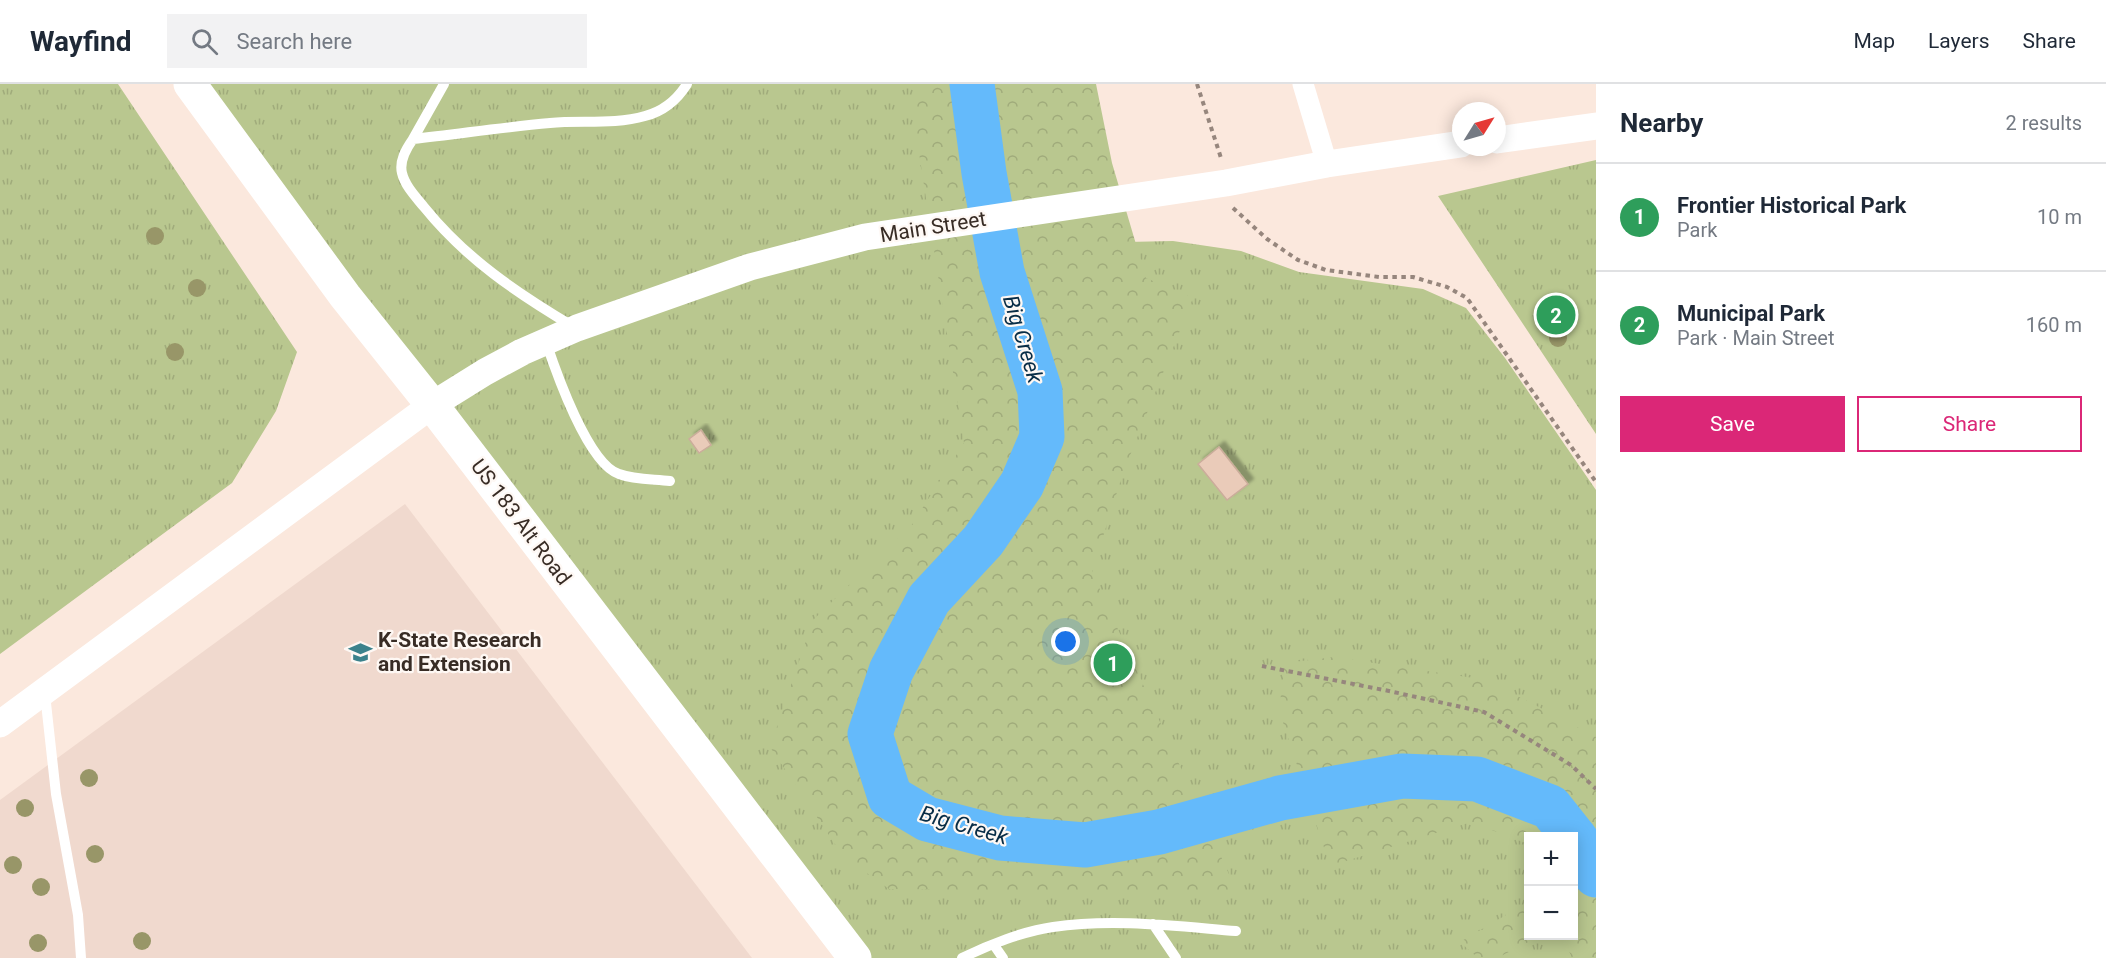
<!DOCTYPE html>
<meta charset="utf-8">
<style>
body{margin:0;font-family:Roboto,sans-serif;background:#f2f2f3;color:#1f2937}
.controls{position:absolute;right:18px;bottom:18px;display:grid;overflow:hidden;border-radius:0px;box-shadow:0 3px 15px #0003}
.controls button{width:54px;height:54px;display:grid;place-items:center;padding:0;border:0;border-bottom:2px solid #e0e1e3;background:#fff;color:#1f2937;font:30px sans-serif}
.compass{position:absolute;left:1452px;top:18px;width:54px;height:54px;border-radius:50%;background:#fff;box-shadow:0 3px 15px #0003;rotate:53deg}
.you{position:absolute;left:1066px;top:558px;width:21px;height:21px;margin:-15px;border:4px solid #fff;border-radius:50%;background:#1a73e8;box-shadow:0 0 0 9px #1a73e833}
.badge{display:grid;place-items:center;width:39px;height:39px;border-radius:50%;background:#db2777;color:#fff;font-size:20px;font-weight:700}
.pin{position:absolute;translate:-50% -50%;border:3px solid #fff;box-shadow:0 2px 6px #0006}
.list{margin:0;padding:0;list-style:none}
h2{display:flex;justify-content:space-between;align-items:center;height:78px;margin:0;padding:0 24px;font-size:26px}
h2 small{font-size:20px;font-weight:400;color:#747a83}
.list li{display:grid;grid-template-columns:39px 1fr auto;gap:18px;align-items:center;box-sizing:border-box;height:108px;padding:0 24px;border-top:2px solid #e0e1e3}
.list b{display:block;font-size:22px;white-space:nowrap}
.list p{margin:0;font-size:20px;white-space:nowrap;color:#747a83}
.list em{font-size:20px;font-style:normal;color:#747a83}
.actions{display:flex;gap:12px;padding:18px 24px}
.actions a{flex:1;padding:14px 0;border:2px solid #db2777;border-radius:0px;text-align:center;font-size:21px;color:#db2777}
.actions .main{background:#db2777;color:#fff}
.icon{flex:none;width:33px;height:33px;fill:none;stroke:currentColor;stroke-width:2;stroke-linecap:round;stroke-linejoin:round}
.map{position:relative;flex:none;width:1596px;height:874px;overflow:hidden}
header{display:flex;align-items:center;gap:36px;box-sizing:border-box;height:84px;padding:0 30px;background:#fff;border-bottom:2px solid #e0e1e3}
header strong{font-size:28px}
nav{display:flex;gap:33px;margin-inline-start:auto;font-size:21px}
.search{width:420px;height:54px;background:#f2f2f3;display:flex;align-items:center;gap:15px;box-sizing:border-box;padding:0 21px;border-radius:0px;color:#747a83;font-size:22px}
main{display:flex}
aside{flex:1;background:#fff}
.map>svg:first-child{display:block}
</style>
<header>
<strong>Wayfind</strong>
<div class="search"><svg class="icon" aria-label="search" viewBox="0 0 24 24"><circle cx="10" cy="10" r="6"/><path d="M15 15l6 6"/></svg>Search here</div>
<nav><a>Map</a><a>Layers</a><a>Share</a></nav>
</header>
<main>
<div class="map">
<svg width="1596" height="874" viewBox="0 0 1596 874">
<defs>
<pattern id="grass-tufts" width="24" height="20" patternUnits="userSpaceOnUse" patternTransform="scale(1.5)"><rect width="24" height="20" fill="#b9c78f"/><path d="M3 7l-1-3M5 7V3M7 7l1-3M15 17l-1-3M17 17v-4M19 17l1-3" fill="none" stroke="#a0ab7b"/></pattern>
<pattern id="forest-crowns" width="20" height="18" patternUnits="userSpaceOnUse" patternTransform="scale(1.5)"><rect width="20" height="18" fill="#b9c78f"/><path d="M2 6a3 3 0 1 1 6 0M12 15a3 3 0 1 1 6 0" fill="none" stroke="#a0ab7b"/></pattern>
<filter id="shadow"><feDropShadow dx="5.5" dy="-5.5" stdDeviation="1.5" flood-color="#0004"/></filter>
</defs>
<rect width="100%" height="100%" fill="#fbe8dd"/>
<path fill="#f0d9ce" d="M 405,420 L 752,874 L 0,874 L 0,716 Z"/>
<path fill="url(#grass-tufts)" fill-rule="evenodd" d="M 0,0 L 118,0 L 297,268 L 276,327 L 232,399 L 0,570 Z
M 190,0 L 972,0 L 1079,159 L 1173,157 L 1241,167 L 1299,188 L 1423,205 L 1466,224 L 1505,274 L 1596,406 L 1596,874 L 855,874 ZM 1528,752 L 1574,752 L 1574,852 L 1528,852 Z
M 1596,76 L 1596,350 L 1438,112 Z"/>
<path fill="url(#forest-crowns)" d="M 917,0 L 1096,0 L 1112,79 L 1146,194 L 1193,214 L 1123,389 L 1092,488 L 1238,810 L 889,805 L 843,772 L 770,663 L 813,536 L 911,442 L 964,359 L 917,56 Z
M 1334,573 L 1487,596 L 1596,653 L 1596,874 L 1572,874 L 1562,852 L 1574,852 L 1574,752 L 1528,752 L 1528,760 L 1471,738 L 1330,782 L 1279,626 L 1285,579 Z
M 1528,818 L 1528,852 L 1540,852 L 1497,874 L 1478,874 L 1460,858 Z"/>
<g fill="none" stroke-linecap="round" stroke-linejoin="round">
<path stroke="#64bafb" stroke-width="45" d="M 972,0 L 984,89 L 1002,188 L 1040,307 L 1042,353 L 1022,400 L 983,457 L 929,515 L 891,587 L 870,650 L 890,713 L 927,735 L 1000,754 L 1085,761 L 1159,748 L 1280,714 L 1402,692 L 1477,695 L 1550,723 L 1573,752
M 1574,753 L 1587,772 L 1596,791"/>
</g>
<path fill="#eacbb9" stroke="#cbad9b" stroke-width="1.5" filter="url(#shadow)" d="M 701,346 L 711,361 L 699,369 L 689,355 Z
M 1219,363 L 1248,400 L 1227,416 L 1198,380 Z"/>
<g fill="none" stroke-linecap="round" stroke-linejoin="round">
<path stroke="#96867d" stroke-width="4" stroke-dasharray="4.5 4.5" stroke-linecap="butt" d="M 1197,0 L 1221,74
M 1233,124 L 1267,155 L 1298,176 L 1326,186 L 1379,193 L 1413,193 L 1447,203 L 1467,214 L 1596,398
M 1262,582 L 1389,607 L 1484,628 L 1571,681 L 1596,705"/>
<path stroke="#fff" stroke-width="10" d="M 444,0 L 413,55 C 459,50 504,43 550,39 C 582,36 614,41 645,32 C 664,27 677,16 687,0
M 413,55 C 406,65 399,77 402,89 C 405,102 416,113 424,123 C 466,175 517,209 574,243
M 546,258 C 556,288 588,380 619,390 C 635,396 654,395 670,397
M 45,610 L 56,710 L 78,831 L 81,874
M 1153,840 L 1176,874
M 994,861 L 1003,874
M 962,874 C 988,861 1024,847 1053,843 C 1113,834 1175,842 1236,847"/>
<path stroke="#fff" stroke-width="21" d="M 1303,0 L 1327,80"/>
<path stroke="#fff" stroke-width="27" d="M 1497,56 L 1596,42
M 0,640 L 432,321 L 485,288 L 522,268 L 577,244 L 750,183 L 865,153 L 1226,99 L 1327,80 L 1461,60"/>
<path stroke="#fff" stroke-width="33" d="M 190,0 L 345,212 L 432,321 L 855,874"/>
</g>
<g fill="#989668">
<circle cx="155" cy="152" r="9"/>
<circle cx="197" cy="204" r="9"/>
<circle cx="1558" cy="254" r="9"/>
<circle cx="175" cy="268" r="9"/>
<circle cx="89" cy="694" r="9"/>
<circle cx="25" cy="724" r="9"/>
<circle cx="95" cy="770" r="9"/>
<circle cx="13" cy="781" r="9"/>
<circle cx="41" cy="803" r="9"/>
<circle cx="142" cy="857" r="9"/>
<circle cx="38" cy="859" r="9"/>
</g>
<defs>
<symbol id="university-bare" viewBox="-9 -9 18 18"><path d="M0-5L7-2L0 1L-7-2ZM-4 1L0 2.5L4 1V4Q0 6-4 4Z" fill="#3b828c" stroke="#fef8f4" stroke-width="2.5" paint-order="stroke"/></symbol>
</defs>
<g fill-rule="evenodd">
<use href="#university-bare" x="344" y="552" width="33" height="33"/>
</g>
<g text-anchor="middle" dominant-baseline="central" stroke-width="4.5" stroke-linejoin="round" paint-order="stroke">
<g font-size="21" fill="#382c25" stroke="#fef8f4">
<text transform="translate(933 143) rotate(-9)">Main Street</text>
<text transform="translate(521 438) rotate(53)">US 183 Alt Road</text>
</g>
<g font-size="21" font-weight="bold" fill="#382c25" stroke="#fef8f4" text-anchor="start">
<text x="378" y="556">K-State Research<tspan x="378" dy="24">and Extension</tspan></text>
</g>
<g font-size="22" font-style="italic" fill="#082d47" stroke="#fef8f4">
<text transform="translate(1023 255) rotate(73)">Big Creek</text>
<text transform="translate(964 741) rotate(16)">Big Creek</text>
</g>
</g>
</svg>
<div class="controls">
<button>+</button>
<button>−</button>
</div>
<svg class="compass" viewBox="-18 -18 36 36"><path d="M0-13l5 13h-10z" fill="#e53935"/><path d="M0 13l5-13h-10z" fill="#747a83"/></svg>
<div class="you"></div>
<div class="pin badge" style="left:1113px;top:579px;background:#2e9e5b">1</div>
<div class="pin badge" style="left:1556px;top:231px;background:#2e9e5b">2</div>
</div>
<aside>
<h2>Nearby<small>2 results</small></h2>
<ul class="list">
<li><span class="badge" style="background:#2e9e5b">1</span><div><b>Frontier Historical Park</b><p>Park</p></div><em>10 m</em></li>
<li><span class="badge" style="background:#2e9e5b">2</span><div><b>Municipal Park</b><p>Park · Main Street</p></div><em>160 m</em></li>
</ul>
<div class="actions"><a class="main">Save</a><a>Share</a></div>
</aside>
</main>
